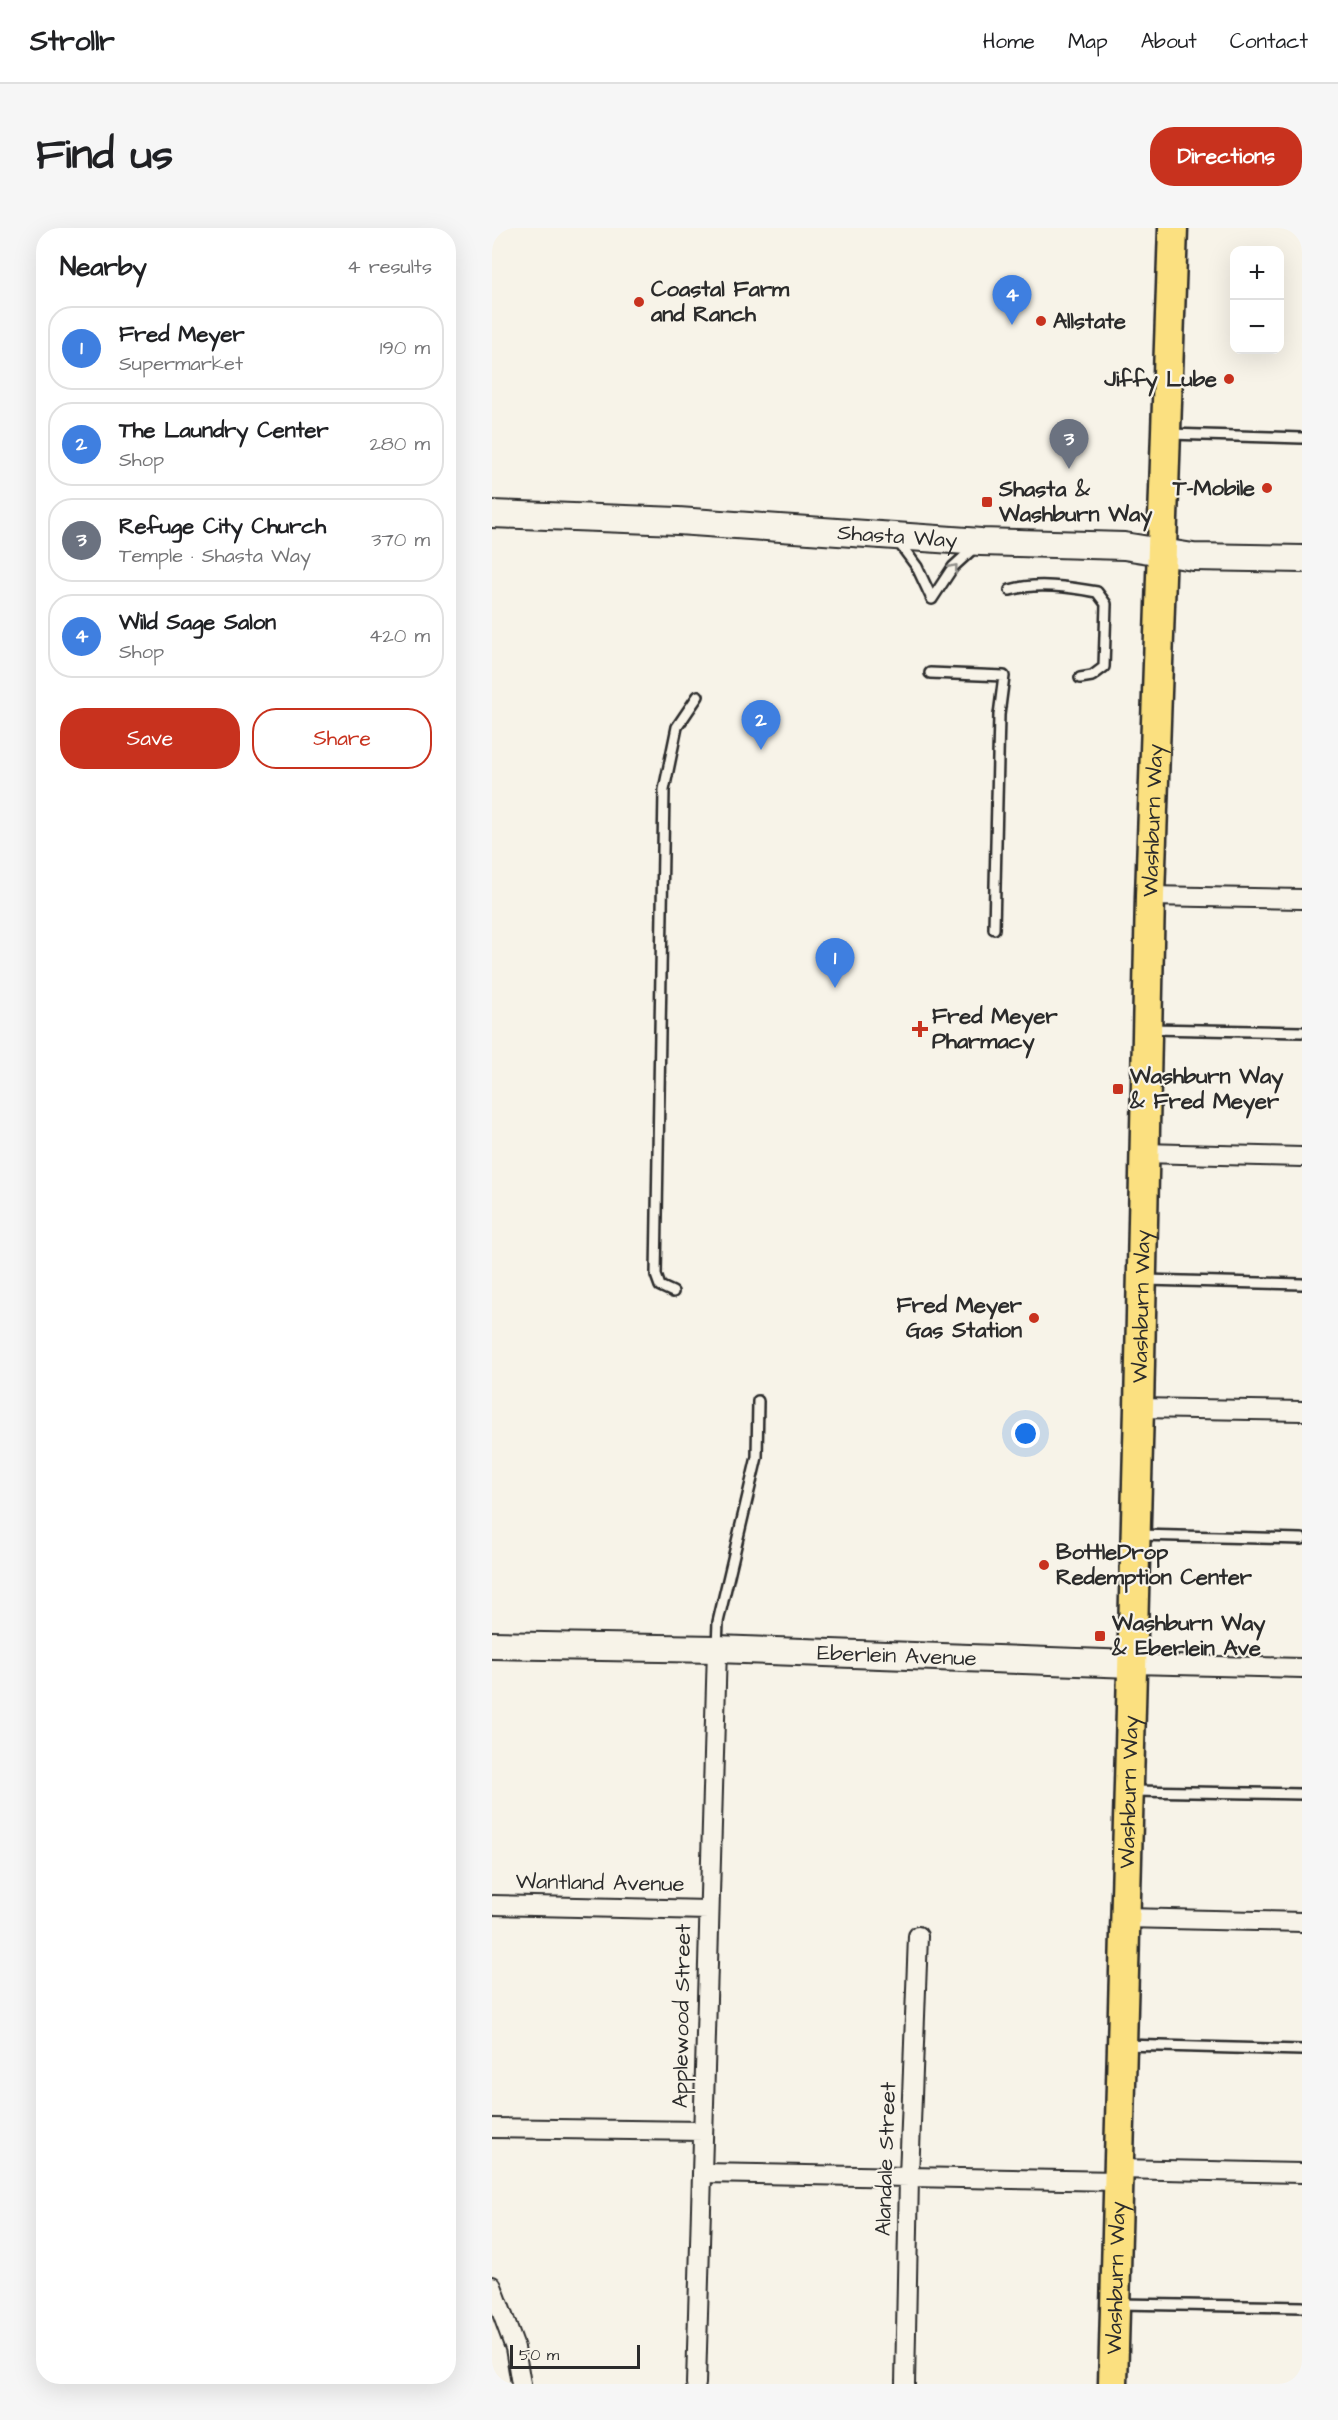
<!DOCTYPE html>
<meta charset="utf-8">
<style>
body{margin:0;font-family:"Architects Daughter",sans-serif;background:#f6f6f6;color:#202124}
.controls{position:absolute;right:18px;top:18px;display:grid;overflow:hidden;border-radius:12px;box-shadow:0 6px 24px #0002}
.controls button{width:54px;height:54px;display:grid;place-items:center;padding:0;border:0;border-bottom:2px solid #e0e0e0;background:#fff;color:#202124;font:30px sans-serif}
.scale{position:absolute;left:18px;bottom:15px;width:130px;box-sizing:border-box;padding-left:6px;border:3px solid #2b2b2b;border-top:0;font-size:16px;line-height:21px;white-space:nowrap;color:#2b2b2b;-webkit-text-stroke:4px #f7f3e8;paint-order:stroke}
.you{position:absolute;left:534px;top:1206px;width:21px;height:21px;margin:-15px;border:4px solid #fff;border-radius:50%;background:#1a73e8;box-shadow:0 0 0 9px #1a73e833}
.badge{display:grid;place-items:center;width:39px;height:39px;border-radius:50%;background:#c8321e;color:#fff;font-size:20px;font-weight:700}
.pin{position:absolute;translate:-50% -50px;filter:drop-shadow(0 2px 3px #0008)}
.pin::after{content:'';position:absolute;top:32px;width:21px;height:18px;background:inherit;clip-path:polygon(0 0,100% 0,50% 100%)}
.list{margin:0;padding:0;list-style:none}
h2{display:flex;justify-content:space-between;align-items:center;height:78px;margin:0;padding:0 24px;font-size:26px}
h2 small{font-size:20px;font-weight:400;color:#757577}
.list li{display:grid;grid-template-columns:39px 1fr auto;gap:18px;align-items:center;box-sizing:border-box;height:84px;margin:0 12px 12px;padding:0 12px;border:2px solid #e0e0e0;border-radius:24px}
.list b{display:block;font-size:22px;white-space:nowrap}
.list p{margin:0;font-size:20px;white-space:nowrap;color:#757577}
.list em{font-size:20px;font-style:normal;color:#757577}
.actions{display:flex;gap:12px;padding:18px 24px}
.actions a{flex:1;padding:14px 0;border:2px solid #c8321e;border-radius:24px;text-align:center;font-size:21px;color:#c8321e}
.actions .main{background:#c8321e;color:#fff}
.map{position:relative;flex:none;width:810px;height:2156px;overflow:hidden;border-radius:24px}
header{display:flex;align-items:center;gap:36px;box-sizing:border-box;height:84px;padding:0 30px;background:#fff;border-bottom:2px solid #e0e0e0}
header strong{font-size:28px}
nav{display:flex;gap:33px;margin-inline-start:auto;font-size:21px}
.intro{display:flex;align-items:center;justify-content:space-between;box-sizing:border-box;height:144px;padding:0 36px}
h1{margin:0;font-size:42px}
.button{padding:15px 27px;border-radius:24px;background:#c8321e;color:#fff;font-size:21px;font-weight:700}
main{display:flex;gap:36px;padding:0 36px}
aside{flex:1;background:#fff;border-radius:24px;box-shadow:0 6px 24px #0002}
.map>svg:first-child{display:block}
</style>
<header>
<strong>Strollr</strong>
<nav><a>Home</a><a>Map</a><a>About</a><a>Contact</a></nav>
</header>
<div class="intro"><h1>Find us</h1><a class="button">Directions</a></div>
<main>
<aside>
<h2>Nearby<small>4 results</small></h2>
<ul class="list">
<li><span class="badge" style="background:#3f7fe0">1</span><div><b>Fred Meyer</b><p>Supermarket</p></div><em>190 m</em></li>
<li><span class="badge" style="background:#3f7fe0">2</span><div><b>The Laundry Center</b><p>Shop</p></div><em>280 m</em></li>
<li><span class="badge" style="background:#6b7280">3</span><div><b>Refuge City Church</b><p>Temple · Shasta Way</p></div><em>370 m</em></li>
<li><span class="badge" style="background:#3f7fe0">4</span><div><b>Wild Sage Salon</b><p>Shop</p></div><em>420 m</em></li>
</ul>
<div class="actions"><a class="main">Save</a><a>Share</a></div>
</aside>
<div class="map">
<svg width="810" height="2156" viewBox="0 0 810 2156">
<rect width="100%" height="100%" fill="#f7f3e8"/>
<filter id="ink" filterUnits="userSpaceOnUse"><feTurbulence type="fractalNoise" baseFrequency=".0167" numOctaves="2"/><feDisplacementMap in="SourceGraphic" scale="12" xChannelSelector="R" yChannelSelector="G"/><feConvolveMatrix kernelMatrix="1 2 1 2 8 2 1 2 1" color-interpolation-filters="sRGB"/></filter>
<g filter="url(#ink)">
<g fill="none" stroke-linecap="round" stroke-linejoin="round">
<defs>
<path id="lane" d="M 677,206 L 810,210
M 405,312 L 425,339 L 440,371
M 518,362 C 544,354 578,359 605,364 L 614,376 L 612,439 L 600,448 L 588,450
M 440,371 L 461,339 L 484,318
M 438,445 L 512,448 L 507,487 L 502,701
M 658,801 L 810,804
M 653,1052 L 810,1056
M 181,1064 L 168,1058 L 164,1047 L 172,562 L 185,499 L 206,468
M 646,1307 L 810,1311
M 225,1419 L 226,1394 L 265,1229 L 266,1173
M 641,1563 L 810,1566
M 632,1817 L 810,1822
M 626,2076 L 810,2079"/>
<path id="street" d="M 658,668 L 810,671
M 651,925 L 810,929
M 647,1180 L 810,1183
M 640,1436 L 810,1440
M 0,1677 L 216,1682
M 633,1690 L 810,1694
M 0,1900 L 211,1903
M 626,1941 L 810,1945
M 210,1945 L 626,1953
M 0,2058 L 23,2120 L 29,2156
M 204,2156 L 225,1421
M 413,2156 L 417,1949 L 426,1708"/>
<g id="secondary">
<path id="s1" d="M 0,286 L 186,293 L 489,314 L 632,318 L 701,329 L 810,331"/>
<path id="s2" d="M 0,1417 L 225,1421 L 640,1436"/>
</g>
<g id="primary">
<path id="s3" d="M 621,2156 L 647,1180 L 658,668 L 681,0"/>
</g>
</defs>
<use href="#lane" stroke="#2b2b2b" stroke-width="14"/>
<use href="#street" stroke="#2b2b2b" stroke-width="22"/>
<use href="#secondary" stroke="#2b2b2b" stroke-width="30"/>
<use href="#primary" stroke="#2b2b2b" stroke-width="33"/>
<use href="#lane" stroke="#f7f3e8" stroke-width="9"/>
<use href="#street" stroke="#f7f3e8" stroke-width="18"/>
<use href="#secondary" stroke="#f7f3e8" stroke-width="26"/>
<use href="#primary" stroke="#fbe080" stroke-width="28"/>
</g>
<defs><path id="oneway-chevron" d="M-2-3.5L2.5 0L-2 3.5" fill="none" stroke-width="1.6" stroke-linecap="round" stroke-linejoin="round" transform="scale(1.5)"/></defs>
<use stroke="#918f8a" href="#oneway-chevron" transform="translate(462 340) rotate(-49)"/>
</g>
<g fill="#c8321e" stroke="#f7f3e8" stroke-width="2">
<circle cx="147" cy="74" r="6"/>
<circle cx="549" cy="93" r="6"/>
<circle cx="737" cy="151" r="6"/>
<circle cx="775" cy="260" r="6"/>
<rect x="489" y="268" width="12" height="12" rx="3"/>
<path d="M425 792h6v6h6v6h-6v6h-6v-6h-6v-6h6z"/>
<rect x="620" y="855" width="12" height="12" rx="3"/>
<circle cx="542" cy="1090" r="6"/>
<circle cx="552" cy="1337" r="6"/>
<rect x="602" y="1402" width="12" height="12" rx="3"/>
</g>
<g text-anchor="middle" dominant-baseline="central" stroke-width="4.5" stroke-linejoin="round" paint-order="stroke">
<g font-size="22" font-weight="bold" fill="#2b2b2b" stroke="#f7f3e8" text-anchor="start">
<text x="159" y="61">Coastal Farm<tspan x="159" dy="25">and Ranch</tspan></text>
<text x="561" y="93">Allstate</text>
<text x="725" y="151" text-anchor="end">Jiffy Lube</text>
<text x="763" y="260" text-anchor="end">T-Mobile</text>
<text x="507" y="261">Shasta &amp;<tspan x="507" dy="25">Washburn Way</tspan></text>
<text x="440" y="788">Fred Meyer<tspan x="440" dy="25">Pharmacy</tspan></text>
<text x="638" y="848">Washburn Way<tspan x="638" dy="25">&amp; Fred Meyer</tspan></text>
<text x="530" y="1077" text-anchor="end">Fred Meyer<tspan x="530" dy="25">Gas Station</tspan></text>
<text x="564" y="1324">BottleDrop<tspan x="564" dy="25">Redemption Center</tspan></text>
<text x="620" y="1395">Washburn Way<tspan x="620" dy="25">&amp; Eberlein Ave</tspan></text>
</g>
<g font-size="22" fill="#2b2b2b" stroke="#f7f3e8">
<text stroke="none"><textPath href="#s1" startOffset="406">Shasta Way</textPath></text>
<text stroke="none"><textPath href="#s3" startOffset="1564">Washburn Way</textPath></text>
<text stroke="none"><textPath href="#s3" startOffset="1078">Washburn Way</textPath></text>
<text stroke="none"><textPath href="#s2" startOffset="405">Eberlein Avenue</textPath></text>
<text stroke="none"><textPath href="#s3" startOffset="592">Washburn Way</textPath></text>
<text transform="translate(108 1655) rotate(1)">Wantland Avenue</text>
<text transform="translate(190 1788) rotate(-89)">Applewood Street</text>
<text transform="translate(394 1931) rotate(-88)">Alandale Street</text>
<text stroke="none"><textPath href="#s3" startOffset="106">Washburn Way</textPath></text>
</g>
</g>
</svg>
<div class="controls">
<button>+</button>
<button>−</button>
</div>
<div class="scale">50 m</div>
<div class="you"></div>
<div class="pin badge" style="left:343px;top:760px;background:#3f7fe0">1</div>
<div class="pin badge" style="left:269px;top:522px;background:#3f7fe0">2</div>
<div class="pin badge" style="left:577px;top:241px;background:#6b7280">3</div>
<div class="pin badge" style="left:520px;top:97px;background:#3f7fe0">4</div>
</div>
</main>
